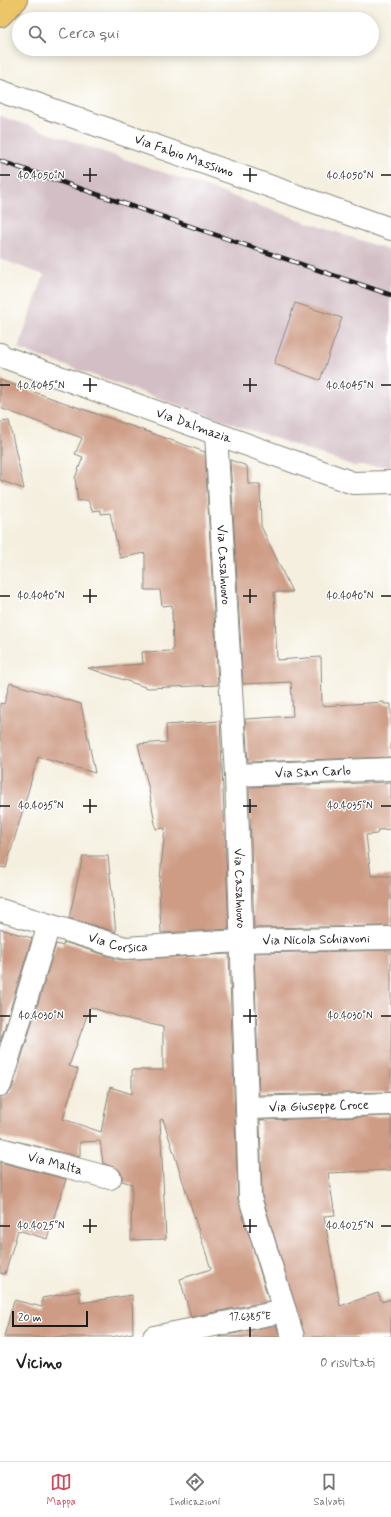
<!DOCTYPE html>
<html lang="it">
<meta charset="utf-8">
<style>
body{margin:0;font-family:Mynerve,sans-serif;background:#f6f6f6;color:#202124}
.scale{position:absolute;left:12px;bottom:10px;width:76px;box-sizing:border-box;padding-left:4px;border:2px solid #1c1c1c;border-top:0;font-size:11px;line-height:14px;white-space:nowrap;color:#1c1c1c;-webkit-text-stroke:3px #fff;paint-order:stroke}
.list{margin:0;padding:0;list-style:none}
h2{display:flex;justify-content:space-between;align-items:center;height:52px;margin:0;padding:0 16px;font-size:17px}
h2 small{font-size:13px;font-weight:400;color:#757577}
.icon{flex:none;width:22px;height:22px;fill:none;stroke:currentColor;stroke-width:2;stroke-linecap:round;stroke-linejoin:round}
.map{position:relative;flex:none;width:391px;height:1337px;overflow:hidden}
.search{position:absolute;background:#fff;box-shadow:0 2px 10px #0003;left:12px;right:12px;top:12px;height:44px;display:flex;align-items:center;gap:10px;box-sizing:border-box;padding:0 14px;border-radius:22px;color:#757577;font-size:15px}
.sheet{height:124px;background:#fff}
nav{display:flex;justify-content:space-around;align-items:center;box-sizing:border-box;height:56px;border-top:1px solid #e0e0e0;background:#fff;font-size:11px;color:#757577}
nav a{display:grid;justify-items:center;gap:2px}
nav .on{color:#d1495b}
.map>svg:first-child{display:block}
</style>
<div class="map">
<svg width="391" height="1337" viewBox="0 0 391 1337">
<rect width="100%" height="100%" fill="#fff"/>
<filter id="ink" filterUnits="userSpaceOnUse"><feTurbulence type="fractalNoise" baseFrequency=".025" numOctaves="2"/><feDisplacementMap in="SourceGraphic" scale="8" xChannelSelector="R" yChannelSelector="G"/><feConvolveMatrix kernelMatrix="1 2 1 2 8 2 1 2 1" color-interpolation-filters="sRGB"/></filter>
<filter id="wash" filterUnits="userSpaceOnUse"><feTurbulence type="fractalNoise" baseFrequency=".012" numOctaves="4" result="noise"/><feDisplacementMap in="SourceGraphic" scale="16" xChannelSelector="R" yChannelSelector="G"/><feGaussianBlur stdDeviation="0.9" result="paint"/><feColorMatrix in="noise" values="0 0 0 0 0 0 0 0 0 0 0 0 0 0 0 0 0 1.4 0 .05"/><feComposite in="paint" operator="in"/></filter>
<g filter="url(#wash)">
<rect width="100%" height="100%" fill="#f4efde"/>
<path fill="#d2bec4" d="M 0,116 L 391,251 L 391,466 L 354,466 L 18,349 L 44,275 L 0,259 Z"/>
<g id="blocks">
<path fill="#ce9c85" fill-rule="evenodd" d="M 295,303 L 342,318 L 320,380 L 274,364 Z
M 0,380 L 205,452 L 218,685 L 148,688 L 88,668 L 143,664 L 142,652 L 173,651 L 172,605 L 162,606 L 160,590 L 145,590 L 145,553 L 120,558 L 110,513 L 101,514 L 101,510 L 92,511 L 88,500 L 78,501 L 75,478 L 83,457 L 75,454 L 82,438 L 0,408 Z
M 9,421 L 24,489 L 0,480 L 0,422 Z
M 230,460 L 247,466 L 248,484 L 260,484 L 261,526 L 292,592 L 274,592 L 277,660 L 321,657 L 322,706 L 384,702 L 384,704 L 391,704 L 391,757 L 248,762 L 245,719 L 293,716 L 291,682 L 243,684 Z
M 10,683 L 81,704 L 95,773 L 38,757 L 6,868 L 0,867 L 0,703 L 4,704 Z
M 220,721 L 229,929 L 161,933 L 159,888 L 165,828 L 156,829 L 149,790 L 138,744 L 167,742 L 166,725 Z
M 391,782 L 391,829 L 378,830 L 377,834 L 366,835 L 371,876 L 391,876 L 391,926 L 254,928 L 249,787 Z
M 83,856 L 108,856 L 116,932 L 69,918 Z
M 0,929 L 32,938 L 0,1042 Z
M 64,942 L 120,960 L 229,954 L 238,1199 L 269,1301 L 191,1317 L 180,1279 L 211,1269 L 163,1119 L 160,1120 L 166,1239 L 131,1240 L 132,1184 L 122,1181 L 122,1174 L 118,1169 L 103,1163 L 100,1141 L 80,1142 L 80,1157 L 0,1137 L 0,1097 L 8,1094 L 12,1089 L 56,944 L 63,946 ZM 90,1007 L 120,1017 L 163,1027 L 163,1070 L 132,1070 L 132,1094 L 110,1087 L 101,1132 L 63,1119 L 78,1069 L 69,1066 Z
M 391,950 L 391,1092 L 259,1095 L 254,953 Z
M 391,1116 L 391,1170 L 328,1173 L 335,1215 L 324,1216 L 340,1306 L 378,1293 L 382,1302 L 391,1299 L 391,1337 L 305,1337 L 262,1196 L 260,1120 Z
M 0,1162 L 66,1179 L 47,1239 L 18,1230 L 5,1274 L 0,1273 Z
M 80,1291 L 80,1303 L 132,1295 L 133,1333 L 111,1337 L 4,1337 L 14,1300 L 42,1307 L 42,1298 Z
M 276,1325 L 280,1337 L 218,1337 Z"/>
</g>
</g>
<g filter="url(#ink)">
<use href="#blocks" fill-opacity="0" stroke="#88867d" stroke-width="1"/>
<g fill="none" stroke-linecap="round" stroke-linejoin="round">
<defs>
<g id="minor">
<path id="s1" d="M 0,91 L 391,229"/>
<path id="s2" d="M 0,354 L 4,357 L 353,483 L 391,482"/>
<path id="s3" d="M 216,434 L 236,775 L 250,1198 L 293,1337"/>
<path id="s4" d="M 236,775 L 391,769"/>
<path id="s5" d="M 0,910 L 125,948 L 241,941 L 391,938"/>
<path d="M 0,1085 L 49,925"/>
<path id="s6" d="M 247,1108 L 391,1104"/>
<path id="s7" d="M 0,1149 L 110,1178"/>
<path d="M 154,1337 L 285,1311"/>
</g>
<path id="major" d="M 0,16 L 16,0"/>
</defs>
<use href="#minor" stroke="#88867d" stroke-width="24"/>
<use href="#major" stroke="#88867d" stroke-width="24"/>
<use href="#minor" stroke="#fff" stroke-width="22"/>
<use href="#major" stroke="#edc569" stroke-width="22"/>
<defs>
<path id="rail" d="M 0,161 L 391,295"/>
</defs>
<use href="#rail" stroke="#1c1c1c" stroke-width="4.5"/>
<use href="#rail" stroke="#fff" stroke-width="3" stroke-dasharray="9" stroke-linecap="butt"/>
</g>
</g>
<path fill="none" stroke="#1c1c1c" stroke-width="1.5" d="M 90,168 L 90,182M 250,168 L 250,182M 0,175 L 10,175M 83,175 L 97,175M 243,175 L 257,175M 381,175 L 391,175M 90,378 L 90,392M 250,378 L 250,392M 0,385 L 10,385M 83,385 L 97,385M 243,385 L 257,385M 381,385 L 391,385M 90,589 L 90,603M 250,589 L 250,603M 0,596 L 10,596M 83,596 L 97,596M 243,596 L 257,596M 381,596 L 391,596M 90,799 L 90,813M 250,799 L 250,813M 0,806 L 10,806M 83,806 L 97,806M 243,806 L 257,806M 381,806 L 391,806M 90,1009 L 90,1023M 250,1009 L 250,1023M 0,1016 L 10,1016M 83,1016 L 97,1016M 243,1016 L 257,1016M 381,1016 L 391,1016M 90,1219 L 90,1233M 250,1219 L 250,1233M 0,1226 L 10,1226M 83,1226 L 97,1226M 243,1226 L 257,1226M 381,1226 L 391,1226M 250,1327 L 250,1337"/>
<g text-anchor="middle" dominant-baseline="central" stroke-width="3" stroke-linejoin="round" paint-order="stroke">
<g font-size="13" fill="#1c1c1c" stroke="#fff">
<text stroke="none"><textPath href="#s1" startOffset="195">Via Fabio Massimo</textPath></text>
<text stroke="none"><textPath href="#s2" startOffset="207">Via Dalmazia</textPath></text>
<text stroke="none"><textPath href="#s3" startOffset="131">Via Casalnuovo</textPath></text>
<text stroke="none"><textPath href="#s4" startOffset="77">Via San Carlo</textPath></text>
<text stroke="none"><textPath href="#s3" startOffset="455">Via Casalnuovo</textPath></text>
<text stroke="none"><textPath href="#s5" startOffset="123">Via Corsica</textPath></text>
<text stroke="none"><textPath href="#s5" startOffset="322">Via Nicola Schiavoni</textPath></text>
<text stroke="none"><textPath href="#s6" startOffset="72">Via Giuseppe Croce</textPath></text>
<text stroke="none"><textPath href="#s7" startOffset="57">Via Malta</textPath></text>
</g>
</g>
<g font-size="10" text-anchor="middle" fill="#1c1c1c" stroke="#fff" stroke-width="3" stroke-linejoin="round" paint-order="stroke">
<text x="41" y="179">40.4050°N</text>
<text x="350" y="179">40.4050°N</text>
<text x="41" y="389">40.4045°N</text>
<text x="350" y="389">40.4045°N</text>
<text x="41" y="599">40.4040°N</text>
<text x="350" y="599">40.4040°N</text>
<text x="41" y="809">40.4035°N</text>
<text x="350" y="809">40.4035°N</text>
<text x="41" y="1019">40.4030°N</text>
<text x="350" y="1019">40.4030°N</text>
<text x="41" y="1229">40.4025°N</text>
<text x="350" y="1229">40.4025°N</text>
<text x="250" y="1320">17.6385°E</text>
</g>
</svg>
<div class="scale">20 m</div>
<div class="search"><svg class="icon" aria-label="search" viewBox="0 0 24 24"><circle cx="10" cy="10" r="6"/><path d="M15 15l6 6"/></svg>Cerca qui</div>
</div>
<section class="sheet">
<h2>Vicino<small>0 risultati</small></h2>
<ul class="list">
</ul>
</section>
<nav>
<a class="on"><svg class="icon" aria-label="map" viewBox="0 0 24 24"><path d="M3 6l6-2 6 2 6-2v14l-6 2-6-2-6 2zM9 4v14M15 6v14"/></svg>Mappa</a>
<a><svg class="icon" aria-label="directions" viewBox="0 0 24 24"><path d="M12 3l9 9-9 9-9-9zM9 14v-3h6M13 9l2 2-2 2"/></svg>Indicazioni</a>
<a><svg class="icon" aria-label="saved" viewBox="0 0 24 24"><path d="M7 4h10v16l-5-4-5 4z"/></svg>Salvati</a>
</nav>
